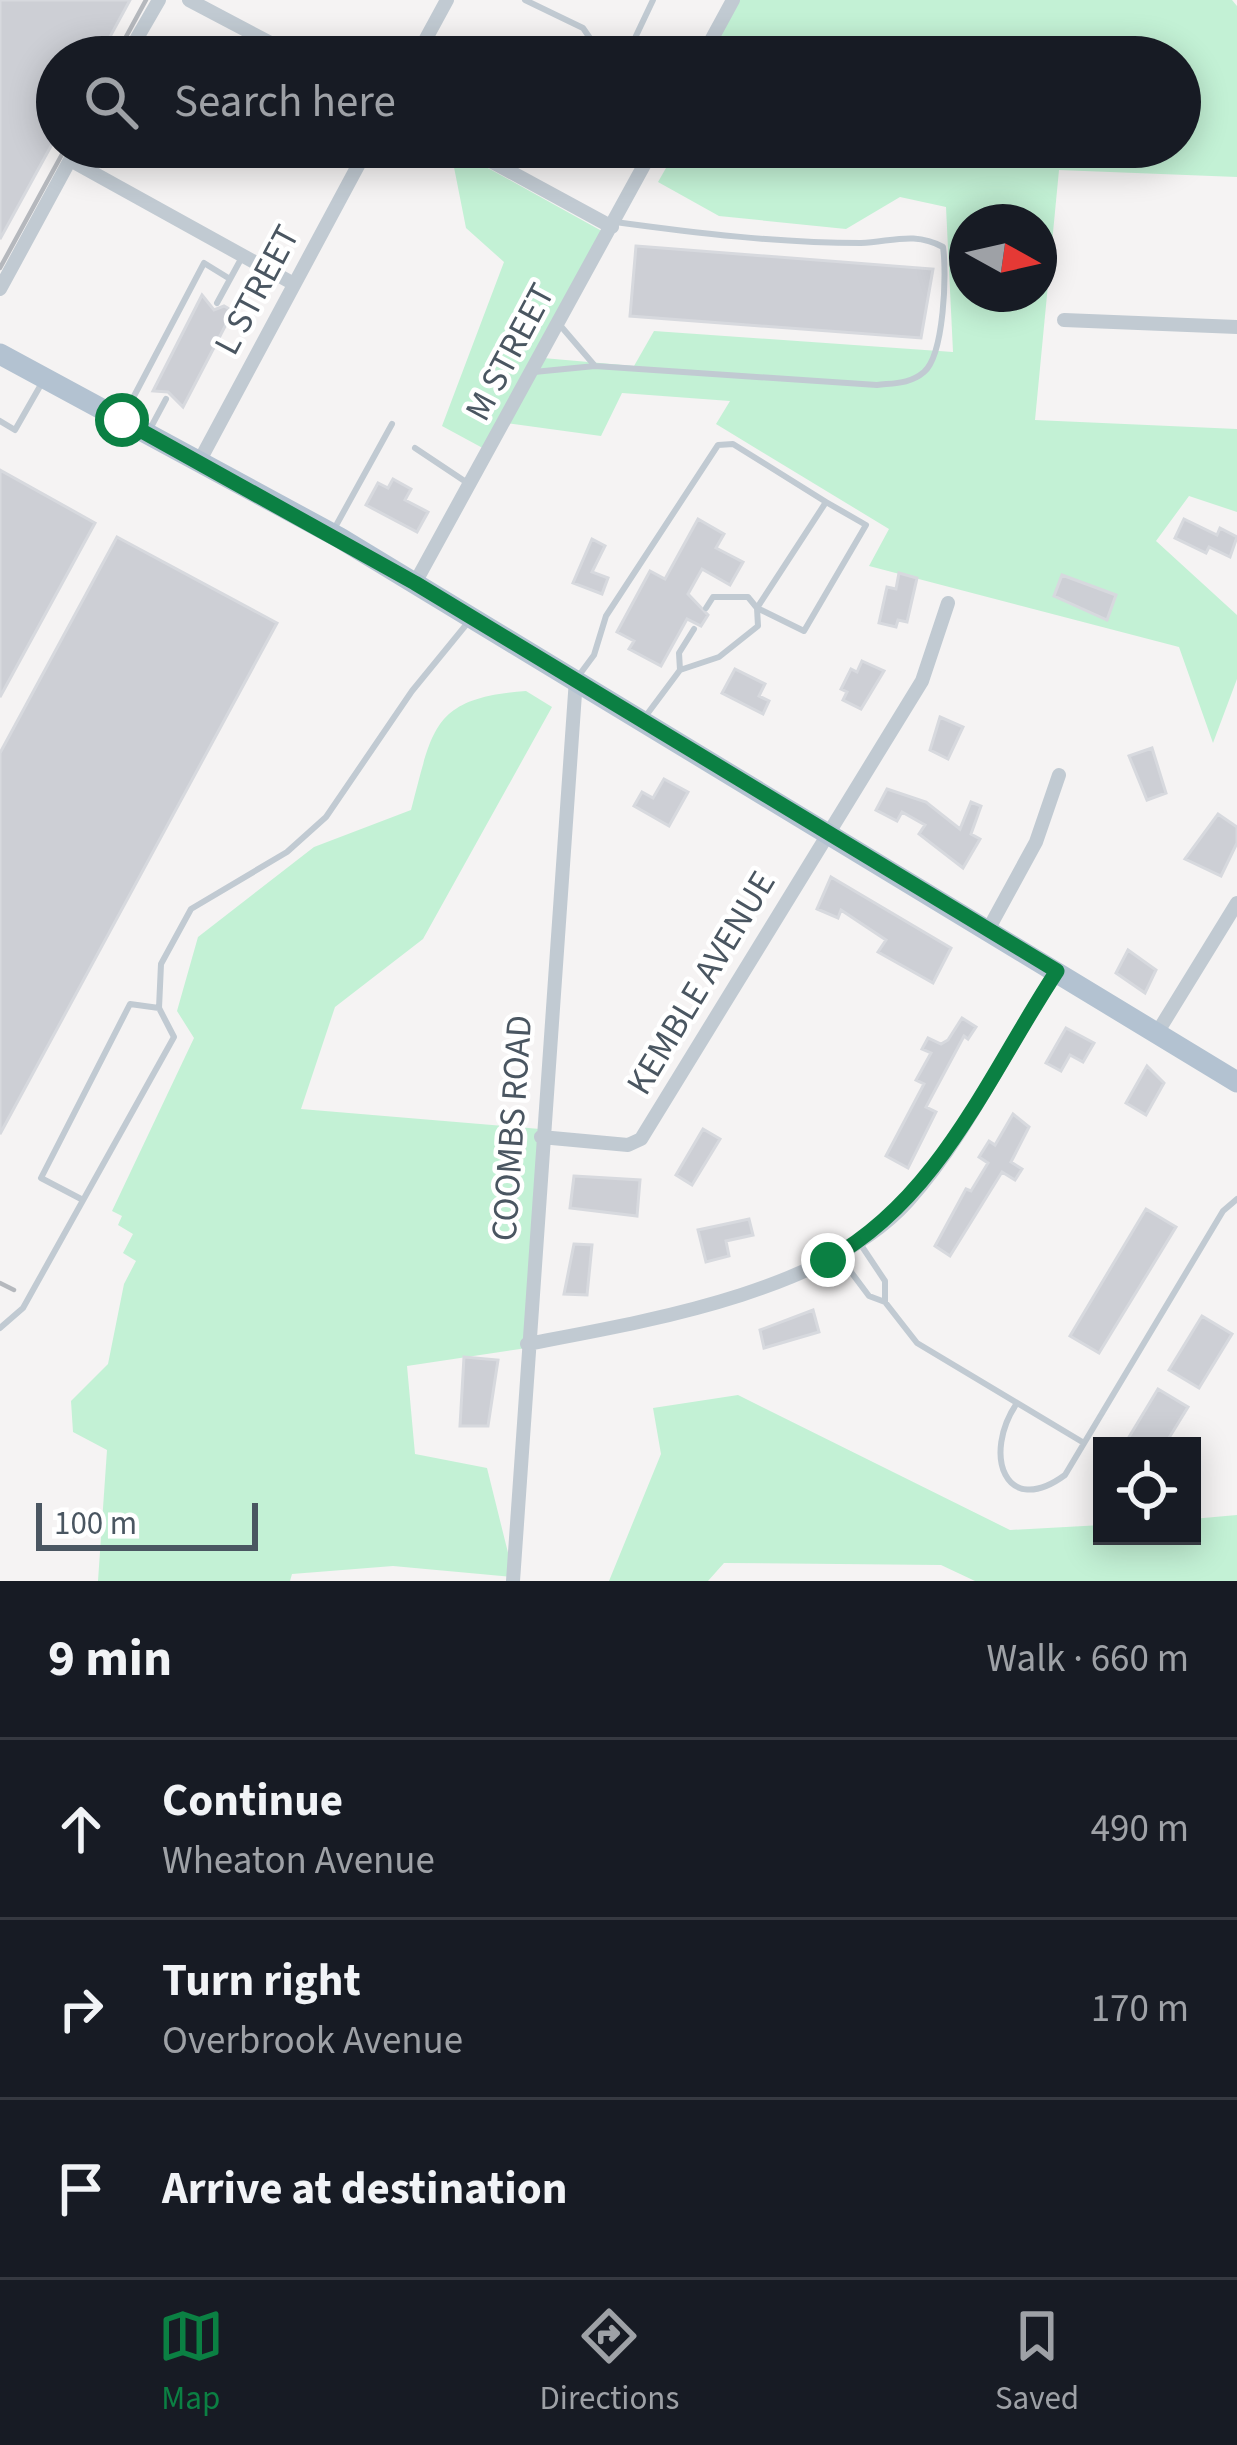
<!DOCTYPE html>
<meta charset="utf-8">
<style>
body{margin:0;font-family:"Source Sans 3",sans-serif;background:#242831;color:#f1f3f6}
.controls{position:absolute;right:36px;bottom:36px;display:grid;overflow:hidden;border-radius:0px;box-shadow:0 6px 30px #0003}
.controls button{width:108px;height:108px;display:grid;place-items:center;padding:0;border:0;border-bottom:3px solid #363941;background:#171b24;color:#f1f3f6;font:60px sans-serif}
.compass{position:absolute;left:949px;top:204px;width:108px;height:108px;border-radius:50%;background:#171b24;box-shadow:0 6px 30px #0003;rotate:98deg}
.scale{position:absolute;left:36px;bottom:30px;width:222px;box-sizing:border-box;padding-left:12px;border:6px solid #4a5661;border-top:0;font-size:33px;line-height:42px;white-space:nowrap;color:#4a5661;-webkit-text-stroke:9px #fff;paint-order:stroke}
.stop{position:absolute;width:36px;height:36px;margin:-27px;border:9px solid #0b8043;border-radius:50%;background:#fff}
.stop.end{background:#0b8043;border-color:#fff;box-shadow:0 3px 12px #0008}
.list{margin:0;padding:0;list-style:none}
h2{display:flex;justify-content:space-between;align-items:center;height:156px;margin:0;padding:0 48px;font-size:51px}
h2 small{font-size:39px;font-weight:400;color:#9ea1a6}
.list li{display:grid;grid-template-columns:78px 1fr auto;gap:36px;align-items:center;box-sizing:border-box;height:180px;padding:0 48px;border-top:3px solid #363941}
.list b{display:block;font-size:45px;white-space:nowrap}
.list p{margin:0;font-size:39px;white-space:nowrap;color:#9ea1a6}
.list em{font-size:39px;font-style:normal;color:#9ea1a6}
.icon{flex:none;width:66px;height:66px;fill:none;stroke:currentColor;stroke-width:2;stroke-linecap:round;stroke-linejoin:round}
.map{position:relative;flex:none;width:1237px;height:1581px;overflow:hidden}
.search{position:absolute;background:#171b24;box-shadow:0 6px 30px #0003;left:36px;right:36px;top:36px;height:132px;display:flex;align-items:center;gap:30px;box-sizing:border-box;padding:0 42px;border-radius:66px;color:#9ea1a6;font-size:45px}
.sheet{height:696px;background:#171b24}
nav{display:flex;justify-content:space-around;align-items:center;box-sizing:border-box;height:168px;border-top:3px solid #363941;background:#171b24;font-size:33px;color:#9ea1a6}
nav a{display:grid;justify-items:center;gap:6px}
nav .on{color:#0b8043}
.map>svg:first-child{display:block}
</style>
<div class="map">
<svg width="1237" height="1581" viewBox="0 0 1237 1581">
<rect width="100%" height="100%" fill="#f5f3f3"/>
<path fill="#c3f1d5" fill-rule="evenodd" d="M 731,0 L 1232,0 L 1237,6 L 1237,177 L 1059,170 L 1035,420 L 1237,429 L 1237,512 L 1189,496 L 1156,541 L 1237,615 L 1237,679 L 1213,743 L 1179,647 L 869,566 L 889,529 L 716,424 L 730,401 L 622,393 L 601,436 L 507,423 L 490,452 L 442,426 L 504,262 L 466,228 L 450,147 L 609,235 L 543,358 L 634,366 L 654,331 L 953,352 L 946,207 L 900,197 L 846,229 L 719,216 L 658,182 L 678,147 L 1180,147 L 1180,57 L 702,57 ZM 967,222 L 1039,222 L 1039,294 L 967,294 Z
M 526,691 L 552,707 L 423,939 L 335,1007 L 301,1109 L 540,1129 L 527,1348 L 407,1366 L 415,1454 L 487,1468 L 514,1577 L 393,1566 L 292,1574 L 290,1581 L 98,1581 L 107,1450 L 73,1432 L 71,1401 L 108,1364 L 124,1284 L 136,1261 L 123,1253 L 133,1234 L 118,1225 L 122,1216 L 112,1211 L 194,1038 L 177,1011 L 198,937 L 314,847 L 411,810 C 433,728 432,698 526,691 Z
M 738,1395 L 1010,1530 L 1102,1525 L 1102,1536 L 1192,1536 L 1192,1519 L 1237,1515 L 1237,1581 L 975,1581 L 941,1565 L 724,1563 L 708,1581 L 609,1581 L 661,1454 L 653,1408 Z"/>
<path fill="#cdcfd5" stroke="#d7d9de" stroke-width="3" d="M 0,0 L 130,0 L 99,57 L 57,57 L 57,135 L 0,239 Z
M 636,246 L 933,269 L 921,338 L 630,316 Z
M 202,295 L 214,310 L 224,306 L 233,311 L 183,407 L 168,392 L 153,391 Z
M 0,470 L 95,523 L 0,697 Z
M 393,479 L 411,489 L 405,500 L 428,512 L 417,532 L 366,505 L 378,483 L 388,488 Z
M 698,519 L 724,534 L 716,548 L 743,562 L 730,585 L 702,569 L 688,594 L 708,615 L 701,626 L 687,619 L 661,666 L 629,649 L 634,641 L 617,632 L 650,571 L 665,579 Z
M 1184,519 L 1217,535 L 1220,528 L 1237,537 L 1230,557 L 1209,547 L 1206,553 L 1175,538 Z
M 117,537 L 277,623 L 0,1134 L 0,753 Z
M 592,539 L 605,546 L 592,572 L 608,578 L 602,594 L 573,583 Z
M 899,573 L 917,578 L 907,622 L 898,620 L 896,627 L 879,623 L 887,587 L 896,589 Z
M 1062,575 L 1116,595 L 1107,620 L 1054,596 Z
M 862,661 L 884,671 L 861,709 L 843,700 L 847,692 L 841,689 L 851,669 L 857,672 Z
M 735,669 L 765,684 L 759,696 L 769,701 L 763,714 L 722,693 Z
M 940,717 L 963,727 L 948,759 L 930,750 Z
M 1152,748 L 1166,793 L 1147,800 L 1129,756 Z
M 664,779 L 688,792 L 669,826 L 634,806 L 642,792 L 653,798 Z
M 887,789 L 926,802 L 960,829 L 971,802 L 981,806 L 971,834 L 980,839 L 963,868 L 919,834 L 925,825 L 902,812 L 897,821 L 876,810 Z
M 1218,814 L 1237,827 L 1237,843 L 1221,876 L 1185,859 Z
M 831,877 L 951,948 L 933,983 L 878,952 L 886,940 L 841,910 L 838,918 L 817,909 Z
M 1128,950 L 1156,970 L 1145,993 L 1116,973 Z
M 962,1018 L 976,1027 L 968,1039 L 964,1036 L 926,1107 L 936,1112 L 908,1168 L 886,1156 L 924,1084 L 916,1080 L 931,1053 L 922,1049 L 928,1038 L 941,1044 L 948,1040 Z
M 1066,1028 L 1094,1043 L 1083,1062 L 1070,1055 L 1061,1071 L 1046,1063 Z
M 1147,1066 L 1164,1083 L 1146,1115 L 1126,1103 Z
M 1013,1114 L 1029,1127 L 1011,1162 L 1022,1169 L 1015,1180 L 1002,1172 L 950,1256 L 935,1246 L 966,1189 L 971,1191 L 988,1163 L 979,1157 L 989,1141 L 995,1145 Z
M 703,1129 L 720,1139 L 692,1185 L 676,1175 Z
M 574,1176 L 640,1180 L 637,1216 L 570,1208 Z
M 1146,1209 L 1176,1227 L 1099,1353 L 1070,1336 Z
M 749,1219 L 753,1235 L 726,1241 L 729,1256 L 706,1262 L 698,1230 Z
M 574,1244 L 592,1245 L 587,1295 L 564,1294 Z
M 813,1310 L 819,1332 L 764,1348 L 760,1330 Z
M 1202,1316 L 1232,1334 L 1199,1388 L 1169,1370 Z
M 464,1357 L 498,1360 L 488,1426 L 460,1426 Z
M 1158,1389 L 1188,1407 L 1164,1446 L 1132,1446 L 1126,1442 Z"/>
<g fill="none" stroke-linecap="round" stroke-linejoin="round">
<path stroke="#c1cad2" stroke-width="6" d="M 525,0 L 583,28 L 603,57
M 626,57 L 653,0
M 217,303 L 241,259
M 595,366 L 877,385 C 894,383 910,384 924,372 C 944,355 947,273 943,247 C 914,231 891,242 861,243 C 779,243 696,233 615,222
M 534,372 L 595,366 L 559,324
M 123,417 L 204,263 L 230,279
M 0,421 L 15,430 L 43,381
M 151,427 L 166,399
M 415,448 L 469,484
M 333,531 L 392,424
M 680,670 L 719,657 L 758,626 L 757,608 L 826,502 L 866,525 L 804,631 L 757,608 L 748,597 L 713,597 L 706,608
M 577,678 L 594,655 L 606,616 L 718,445 L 733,444 L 826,502
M 645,717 L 680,670 L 679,653 L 694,629
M 83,1200 L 41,1178 L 130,1004 L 159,1008
M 859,1242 L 885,1281 L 885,1302
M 839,1256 L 869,1296 L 885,1302 L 917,1343 L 1084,1443
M 0,1328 L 23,1308 L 174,1037 L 159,1008 L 161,964 L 191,909 L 287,852 L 326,817 L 412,691 L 470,620
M 1017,1403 C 982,1454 1005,1519 1065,1475 L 1223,1211 L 1237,1199"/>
<path stroke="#c1cad2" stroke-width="14" d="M 189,0 L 297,57
M 126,57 L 159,0
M 416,57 L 447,0
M 702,57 L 733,0
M 465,147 L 612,227
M 70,160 L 294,284
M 0,289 L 77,147
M 1064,320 L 1237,327
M 199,462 L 368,147
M 415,583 L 654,147
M 988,930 L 1036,842 L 1059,775
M 1157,1033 L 1237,903
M 541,1137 L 628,1145 L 641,1139 L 922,681 L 948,603
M 527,1344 C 643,1322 826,1292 908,1201 C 968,1134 1007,1046 1057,971
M 513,1581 L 576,679"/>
<path stroke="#b3c2d1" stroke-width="21" d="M 0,354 L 340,538 L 1237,1082"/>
<path stroke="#b5b8bd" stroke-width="4.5" d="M 115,57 L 146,0
M 0,268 L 66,147
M 0,1283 L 14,1290"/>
</g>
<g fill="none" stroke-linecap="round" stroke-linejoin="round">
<path stroke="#0b8043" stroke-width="15" d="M 122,420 L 415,583 L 1057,971 C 989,1074 940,1198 828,1260"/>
</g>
<g text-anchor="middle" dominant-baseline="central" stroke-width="9" stroke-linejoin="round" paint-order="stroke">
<g font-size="36" fill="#4a5661" stroke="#fff">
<text transform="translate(257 290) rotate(-62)">L STREET</text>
<text transform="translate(510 352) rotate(-62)">M STREET</text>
<text transform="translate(701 983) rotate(-59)">KEMBLE AVENUE</text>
<text transform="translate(512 1128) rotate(-86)">COOMBS ROAD</text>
</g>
</g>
</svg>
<div class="controls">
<button><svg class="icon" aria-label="locate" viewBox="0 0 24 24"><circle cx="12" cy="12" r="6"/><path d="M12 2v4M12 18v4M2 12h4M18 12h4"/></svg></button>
</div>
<svg class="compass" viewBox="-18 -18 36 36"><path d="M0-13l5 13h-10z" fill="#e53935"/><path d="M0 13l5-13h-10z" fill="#9ea1a6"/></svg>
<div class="scale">100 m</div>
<div class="stop" style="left:122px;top:420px"></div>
<div class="stop end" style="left:828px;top:1260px"></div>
<div class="search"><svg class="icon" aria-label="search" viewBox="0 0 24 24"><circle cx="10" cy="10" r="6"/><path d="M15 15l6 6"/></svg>Search here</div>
</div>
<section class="sheet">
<h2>9 min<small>Walk · 660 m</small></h2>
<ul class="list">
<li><svg class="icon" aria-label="ahead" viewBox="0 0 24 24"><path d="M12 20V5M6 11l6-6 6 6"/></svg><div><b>Continue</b><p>Wheaton Avenue</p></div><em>490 m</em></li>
<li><svg class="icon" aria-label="right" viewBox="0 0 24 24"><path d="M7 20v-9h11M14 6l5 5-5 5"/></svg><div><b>Turn right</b><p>Overbrook Avenue</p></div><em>170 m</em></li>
<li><svg class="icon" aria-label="arrive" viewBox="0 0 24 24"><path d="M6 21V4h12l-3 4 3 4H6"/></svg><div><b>Arrive at destination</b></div></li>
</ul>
</section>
<nav>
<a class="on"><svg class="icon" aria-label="map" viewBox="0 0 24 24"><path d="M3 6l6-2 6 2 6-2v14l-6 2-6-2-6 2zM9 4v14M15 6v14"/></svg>Map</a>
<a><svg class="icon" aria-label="directions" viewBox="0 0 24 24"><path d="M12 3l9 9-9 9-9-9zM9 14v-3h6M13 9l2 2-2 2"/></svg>Directions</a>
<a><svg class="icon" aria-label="saved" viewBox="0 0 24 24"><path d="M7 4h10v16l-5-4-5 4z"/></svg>Saved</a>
</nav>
